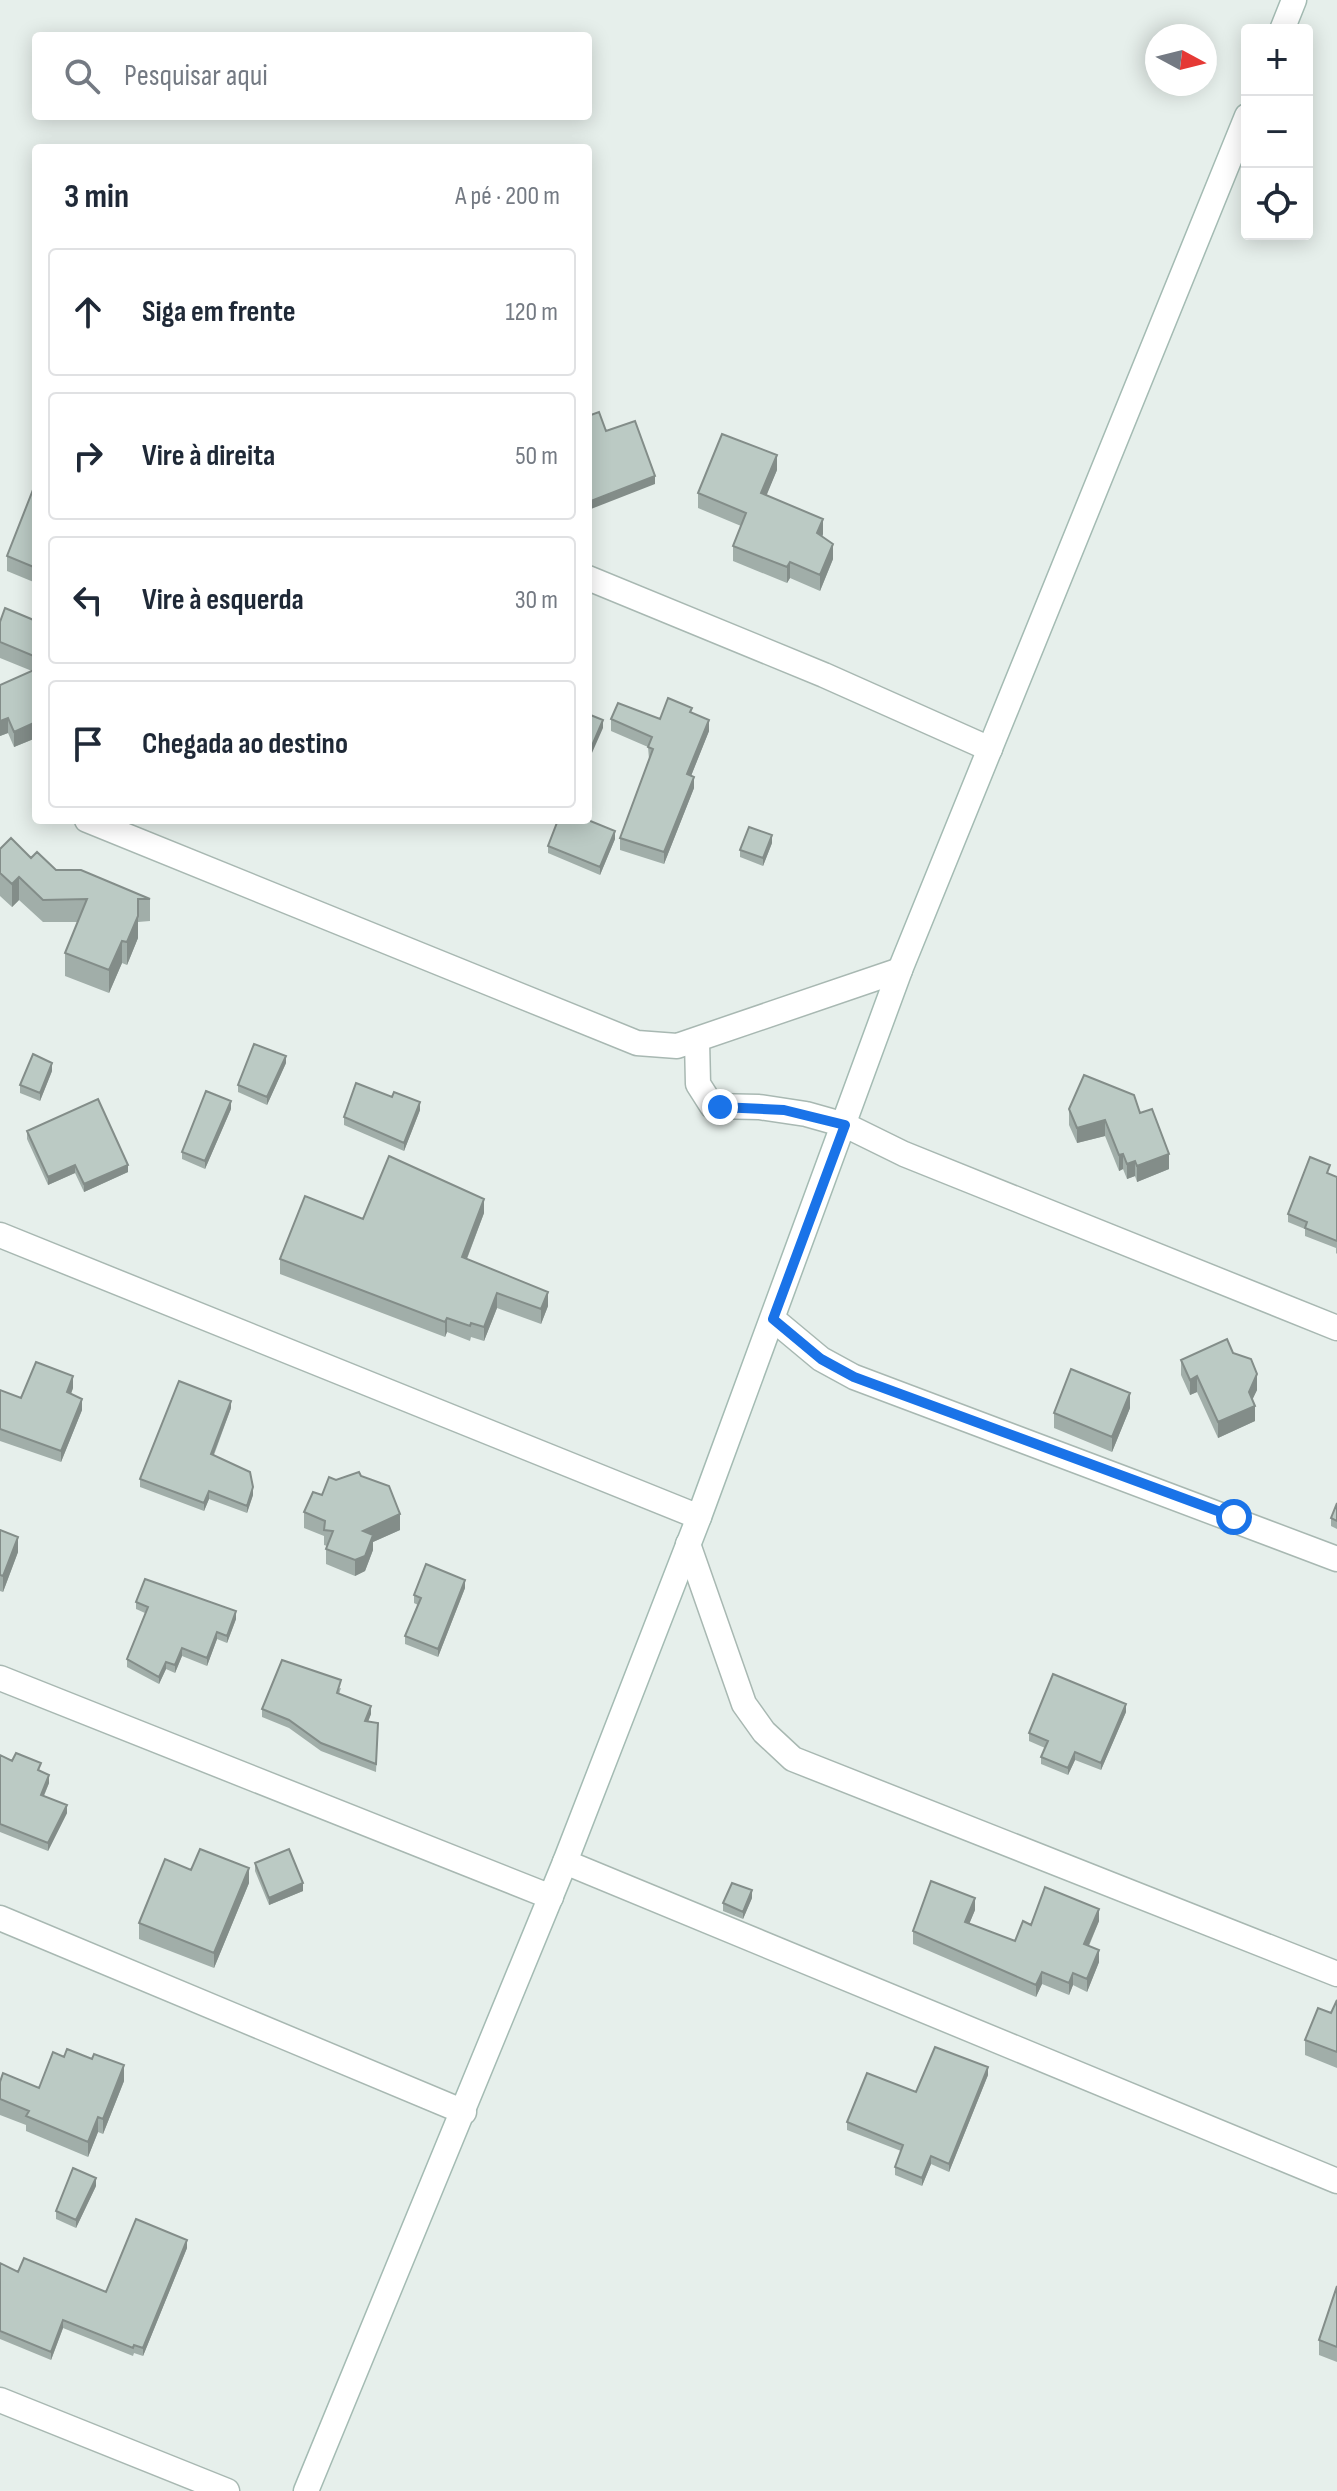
<!DOCTYPE html>
<html lang="pt">
<meta charset="utf-8">
<style>
body{margin:0;font-family:"Sofia Sans Condensed",sans-serif;background:#f2f2f3;color:#1f2937}
.controls{position:absolute;right:24px;top:24px;display:grid;overflow:hidden;border-radius:8px;box-shadow:0 4px 20px #0003}
.controls button{width:72px;height:72px;display:grid;place-items:center;padding:0;border:0;border-bottom:2px solid #e0e1e3;background:#fff;color:#1f2937;font:40px sans-serif}
.compass{position:absolute;left:1145px;top:24px;width:72px;height:72px;border-radius:50%;background:#fff;box-shadow:0 4px 20px #0003;rotate:97deg}
.stop{position:absolute;width:24px;height:24px;margin:-18px;border:6px solid #1a73e8;border-radius:50%;background:#fff}
.stop.end{background:#1a73e8;border-color:#fff;box-shadow:0 2px 8px #0008}
.list{margin:0;padding:0;list-style:none}
h2{display:flex;justify-content:space-between;align-items:center;height:104px;margin:0;padding:0 32px;font-size:34px}
h2 small{font-size:26px;font-weight:400;color:#747a83}
.list li{display:grid;grid-template-columns:52px 1fr auto;gap:24px;align-items:center;box-sizing:border-box;height:128px;margin:0 16px 16px;padding:0 16px;border:2px solid #e0e1e3;border-radius:8px}
.list b{display:block;font-size:30px;white-space:nowrap}
.list em{font-size:26px;font-style:normal;color:#747a83}
.icon{flex:none;width:44px;height:44px;fill:none;stroke:currentColor;stroke-width:2;stroke-linecap:round;stroke-linejoin:round}
.map{position:relative;flex:none;width:1337px;height:2491px;overflow:hidden}
.search{position:absolute;background:#fff;box-shadow:0 4px 20px #0003;left:32px;top:32px;width:560px;height:88px;display:flex;align-items:center;gap:20px;box-sizing:border-box;padding:0 28px;border-radius:8px;color:#747a83;font-size:30px}
.panel{position:absolute;background:#fff;box-shadow:0 4px 20px #0003;left:32px;top:144px;width:560px;height:680px;border-radius:8px}
.map>svg:first-child{display:block}
</style>
<div class="map">
<svg width="1337" height="2491" viewBox="0 0 1337 2491">
<rect width="100%" height="100%" fill="#e6efeb"/>
<g fill="none" stroke-linecap="round" stroke-linejoin="round">
<defs>
<path id="street" d="M 588,578 L 824,675 L 990,749
M 87,820 L 637,1043 L 677,1046 L 900,970
M 697,1040 L 698,1084 L 712,1106 L 759,1107 L 806,1114 L 845,1125 L 904,1154 L 1337,1328
M 0,1235 L 699,1517
M 773,1319 L 821,1359 L 854,1377 L 1337,1559
M 688,1544 L 744,1704 L 764,1732 L 793,1759 L 1337,1974
M 0,1678 L 551,1897
M 565,1862 L 1337,2181
M 0,1918 L 464,2112
M 0,2400 L 227,2491"/>
<path id="secondary" d="M 1282,30 L 1294,0
M 306,2491 L 565,1862 L 699,1517 L 900,970 L 1247,116"/>
</defs>
<use href="#street" stroke="#a8b8b2" stroke-width="27"/>
<use href="#secondary" stroke="#a4bbb3" stroke-width="27"/>
<use href="#street" stroke="#fff" stroke-width="24"/>
<use href="#secondary" stroke="#fff" stroke-width="24"/>
</g>
<path fill="#a1aea9" d="M 777,470 L 766,495 L 823,534 L 822,537 L 833,559 L 820,591 L 790,578 L 787,583 L 733,561 L 733,546 L 741,526 L 698,508 L 698,493 Z
M 36,482 L 36,583 L 7,571 L 7,556 Z
M 36,621 L 36,738 L 14,747 L 8,733 L 0,736 L 0,685 L 32,671 L 0,658 L 0,622 Z
M 692,713 L 709,731 L 691,776 L 694,788 L 664,864 L 620,850 L 620,838 L 649,759 L 648,747 L 611,731 L 611,719 L 660,719 Z
M 615,839 L 600,875 L 548,853 L 548,846 Z
M 772,843 L 763,866 L 740,857 L 740,850 Z
M 0,849 L 31,858 L 56,870 L 150,899 L 150,921 L 138,922 L 138,938 L 127,965 L 122,963 L 109,993 L 65,976 L 65,953 L 78,922 L 43,922 L 19,900 L 12,907 L 0,896 Z
M 286,1063 L 267,1105 L 238,1092 L 238,1085 Z
M 52,1071 L 40,1101 L 20,1093 L 20,1085 Z
M 392,1097 L 420,1110 L 404,1151 L 344,1125 L 344,1117 Z
M 231,1109 L 205,1169 L 182,1159 L 182,1152 Z
M 1069,1109 L 1140,1113 L 1169,1169 L 1137,1182 L 1135,1176 L 1127,1179 L 1123,1169 L 1119,1171 L 1105,1136 L 1077,1143 L 1069,1125 Z
M 27,1131 L 128,1172 L 84,1192 L 75,1173 L 48,1185 L 27,1139 Z
M 1330,1173 L 1330,1174 L 1337,1177 L 1337,1254 L 1336,1253 L 1336,1248 L 1305,1236 L 1305,1229 L 1288,1222 L 1288,1214 Z
M 484,1213 L 467,1259 L 548,1306 L 541,1324 L 497,1308 L 484,1341 L 471,1337 L 470,1341 L 447,1332 L 445,1337 L 280,1274 L 280,1259 L 363,1219 Z
M 1233,1353 L 1257,1390 L 1252,1399 L 1255,1421 L 1218,1438 L 1197,1392 L 1190,1395 L 1181,1375 L 1181,1360 Z
M 73,1388 L 71,1394 L 82,1410 L 61,1462 L 0,1441 L 0,1390 L 21,1398 Z
M 231,1408 L 214,1455 L 253,1495 L 247,1513 L 209,1499 L 204,1511 L 140,1487 L 140,1479 Z
M 1130,1408 L 1112,1452 L 1054,1428 L 1054,1413 Z
M 361,1476 L 400,1530 L 373,1542 L 373,1550 L 365,1571 L 355,1576 L 326,1564 L 326,1549 L 327,1546 L 324,1545 L 324,1536 L 304,1528 L 304,1512 L 336,1480 Z
M 1337,1503 L 1337,1529 L 1331,1526 L 1331,1518 Z
M 0,1530 L 18,1552 L 3,1592 L 0,1591 Z
M 465,1588 L 438,1657 L 405,1644 L 405,1636 L 418,1605 L 414,1603 L 414,1595 Z
M 136,1602 L 236,1619 L 227,1643 L 217,1639 L 207,1666 L 182,1656 L 175,1673 L 166,1669 L 159,1684 L 127,1667 L 127,1659 L 145,1613 L 136,1609 Z
M 341,1688 L 339,1694 L 371,1714 L 368,1722 L 378,1723 L 376,1772 L 321,1751 L 289,1728 L 262,1717 L 262,1709 Z
M 1126,1712 L 1101,1770 L 1075,1760 L 1068,1775 L 1041,1764 L 1041,1757 L 1045,1748 L 1029,1741 L 1029,1733 Z
M 0,1755 L 41,1772 L 49,1783 L 44,1796 L 67,1813 L 48,1851 L 0,1832 Z
M 255,1863 L 303,1891 L 269,1905 L 255,1871 Z
M 191,1870 L 249,1883 L 214,1968 L 139,1939 L 139,1923 Z
M 752,1898 L 743,1919 L 723,1911 L 723,1903 Z
M 975,1910 L 969,1924 L 1015,1941 L 1031,1925 L 1099,1921 L 1089,1946 L 1099,1962 L 1087,1992 L 1073,1985 L 1069,1995 L 1042,1984 L 1036,1997 L 913,1944 L 913,1931 Z
M 1337,2000 L 1337,2068 L 1305,2055 L 1305,2040 L 1331,2013 Z
M 988,2075 L 949,2172 L 931,2164 L 922,2186 L 895,2175 L 895,2167 L 901,2151 L 847,2130 L 847,2122 L 916,2092 Z
M 124,2081 L 103,2134 L 98,2132 L 88,2157 L 26,2131 L 26,2125 L 0,2115 L 0,2082 L 39,2088 Z
M 96,2186 L 76,2228 L 56,2219 L 56,2211 Z
M 187,2248 L 143,2356 L 134,2353 L 133,2356 L 63,2328 L 51,2360 L 0,2339 L 0,2263 L 18,2272 L 106,2292 Z
M 1337,2286 L 1337,2362 L 1319,2355 L 1319,2340 Z"/>
<path fill="#838d89" d="M 777,455 L 777,470 L 761,509 L 761,493 Z
M 655,476 L 655,484 L 591,509 L 591,501 Z
M 823,519 L 823,534 L 817,549 L 817,533 Z
M 833,544 L 833,559 L 820,591 L 820,575 Z
M 790,562 L 790,578 L 787,583 L 787,567 Z
M 8,718 L 8,733 L 0,736 L 0,721 Z
M 603,720 L 603,728 L 588,762 L 588,755 Z
M 709,720 L 709,731 L 687,786 L 687,774 Z
M 36,722 L 36,738 L 14,747 L 14,732 Z
M 694,777 L 694,788 L 664,864 L 664,852 Z
M 615,831 L 615,839 L 600,875 L 600,867 Z
M 772,835 L 772,843 L 763,866 L 763,858 Z
M 19,877 L 19,900 L 12,907 L 12,884 Z
M 138,916 L 138,938 L 127,965 L 127,942 Z
M 122,941 L 122,963 L 109,993 L 109,970 Z
M 286,1056 L 286,1063 L 267,1105 L 267,1097 Z
M 52,1063 L 52,1071 L 40,1101 L 40,1093 Z
M 231,1101 L 231,1109 L 205,1169 L 205,1161 Z
M 420,1102 L 420,1110 L 404,1151 L 404,1143 Z
M 1105,1120 L 1105,1136 L 1077,1143 L 1077,1128 Z
M 1123,1154 L 1123,1169 L 1119,1171 L 1119,1155 Z
M 1169,1154 L 1169,1169 L 1137,1182 L 1137,1166 Z
M 1135,1161 L 1135,1176 L 1127,1179 L 1127,1164 Z
M 75,1165 L 75,1173 L 48,1185 L 48,1177 Z
M 128,1165 L 128,1172 L 84,1192 L 84,1184 Z
M 484,1199 L 484,1213 L 462,1271 L 462,1257 Z
M 548,1292 L 548,1306 L 541,1324 L 541,1309 Z
M 497,1293 L 497,1308 L 484,1341 L 484,1327 Z
M 447,1318 L 447,1332 L 445,1337 L 445,1322 Z
M 1257,1374 L 1257,1390 L 1249,1407 L 1249,1392 Z
M 73,1376 L 73,1388 L 67,1404 L 67,1392 Z
M 1197,1376 L 1197,1392 L 1190,1395 L 1190,1380 Z
M 1130,1393 L 1130,1408 L 1112,1452 L 1112,1437 Z
M 82,1399 L 82,1410 L 61,1462 L 61,1451 Z
M 231,1401 L 231,1408 L 211,1461 L 211,1454 Z
M 1255,1406 L 1255,1421 L 1218,1438 L 1218,1422 Z
M 253,1487 L 253,1495 L 247,1513 L 247,1506 Z
M 209,1491 L 209,1499 L 204,1511 L 204,1503 Z
M 400,1514 L 400,1530 L 373,1542 L 373,1550 L 365,1571 L 355,1576 L 355,1560 L 363,1531 Z
M 18,1537 L 18,1552 L 3,1592 L 3,1576 Z
M 465,1580 L 465,1588 L 438,1657 L 438,1649 Z
M 236,1611 L 236,1619 L 227,1643 L 227,1636 Z
M 217,1632 L 217,1639 L 207,1666 L 207,1658 Z
M 182,1648 L 182,1656 L 175,1673 L 175,1665 Z
M 166,1662 L 166,1669 L 159,1684 L 159,1677 Z
M 1126,1704 L 1126,1712 L 1101,1770 L 1101,1763 Z
M 371,1706 L 371,1714 L 365,1729 L 365,1721 Z
M 1075,1752 L 1075,1760 L 1068,1775 L 1068,1768 Z
M 49,1775 L 49,1783 L 41,1802 L 41,1795 Z
M 67,1805 L 67,1813 L 48,1851 L 48,1843 Z
M 249,1868 L 249,1883 L 214,1968 L 214,1953 Z
M 303,1883 L 303,1891 L 269,1905 L 269,1898 Z
M 752,1890 L 752,1898 L 743,1919 L 743,1912 Z
M 975,1898 L 975,1910 L 965,1934 L 965,1922 Z
M 1099,1909 L 1099,1921 L 1084,1956 L 1084,1944 Z
M 1099,1950 L 1099,1962 L 1087,1992 L 1087,1979 Z
M 1042,1972 L 1042,1984 L 1036,1997 L 1036,1985 Z
M 1073,1973 L 1073,1985 L 1069,1995 L 1069,1983 Z
M 124,2065 L 124,2081 L 103,2134 L 103,2119 Z
M 988,2067 L 988,2075 L 949,2172 L 949,2164 Z
M 98,2117 L 98,2132 L 88,2157 L 88,2142 Z
M 931,2156 L 931,2164 L 922,2186 L 922,2178 Z
M 96,2178 L 96,2186 L 76,2228 L 76,2220 Z
M 187,2240 L 187,2248 L 143,2356 L 143,2348 Z
M 63,2320 L 63,2328 L 51,2360 L 51,2352 Z"/>
<path fill="#bbcac4" stroke="#838d89" stroke-width="2" d="M 599,412 L 606,431 L 635,421 L 655,476 L 591,501 L 588,493 L 588,416 Z
M 722,434 L 777,455 L 761,493 L 823,519 L 817,533 L 833,544 L 820,575 L 790,562 L 787,567 L 733,546 L 746,513 L 698,493 Z
M 36,482 L 36,568 L 7,556 Z
M 5,608 L 36,621 L 36,657 L 0,642 L 0,622 Z
M 36,669 L 36,722 L 14,732 L 8,718 L 0,721 L 0,685 Z
M 668,698 L 692,708 L 690,712 L 709,720 L 687,774 L 694,777 L 664,852 L 620,838 L 653,749 L 648,747 L 652,737 L 611,719 L 618,703 L 660,719 Z
M 588,714 L 603,720 L 588,755 Z
M 558,820 L 588,820 L 615,831 L 600,867 L 548,846 Z
M 749,827 L 772,835 L 763,858 L 740,850 Z
M 11,838 L 31,858 L 37,852 L 56,870 L 81,870 L 150,899 L 138,899 L 138,916 L 127,942 L 122,941 L 109,970 L 65,953 L 87,899 L 43,900 L 19,877 L 12,884 L 0,873 L 0,849 Z
M 254,1044 L 286,1056 L 267,1097 L 238,1085 Z
M 33,1054 L 52,1063 L 40,1093 L 20,1085 Z
M 1084,1075 L 1134,1095 L 1140,1113 L 1152,1109 L 1169,1154 L 1137,1166 L 1135,1161 L 1127,1164 L 1123,1154 L 1119,1155 L 1105,1120 L 1077,1128 L 1069,1109 Z
M 356,1083 L 392,1097 L 394,1092 L 420,1102 L 404,1143 L 344,1117 Z
M 206,1091 L 231,1101 L 205,1161 L 182,1152 Z
M 98,1099 L 128,1165 L 84,1184 L 75,1165 L 48,1177 L 27,1131 Z
M 389,1156 L 484,1199 L 462,1257 L 548,1292 L 541,1309 L 497,1293 L 484,1327 L 471,1323 L 470,1326 L 447,1318 L 445,1322 L 280,1259 L 305,1196 L 363,1219 Z
M 1310,1157 L 1330,1165 L 1327,1173 L 1337,1177 L 1337,1241 L 1305,1228 L 1307,1222 L 1288,1214 Z
M 1227,1339 L 1233,1353 L 1251,1359 L 1257,1374 L 1249,1392 L 1255,1406 L 1218,1422 L 1197,1376 L 1190,1380 L 1181,1360 Z
M 36,1362 L 73,1376 L 67,1392 L 82,1399 L 61,1451 L 0,1429 L 0,1390 L 21,1398 Z
M 1071,1369 L 1130,1393 L 1112,1437 L 1054,1413 Z
M 179,1381 L 231,1401 L 211,1454 L 250,1472 L 253,1487 L 247,1506 L 209,1491 L 204,1503 L 140,1479 Z
M 359,1472 L 361,1476 L 389,1486 L 400,1514 L 363,1531 L 373,1535 L 365,1556 L 355,1560 L 326,1549 L 333,1531 L 324,1530 L 325,1521 L 304,1512 L 313,1492 L 322,1495 L 329,1477 L 336,1480 Z
M 1337,1503 L 1337,1521 L 1331,1518 Z
M 0,1530 L 18,1537 L 3,1576 L 0,1575 Z
M 426,1564 L 465,1580 L 438,1649 L 405,1636 L 421,1598 L 414,1595 Z
M 145,1579 L 236,1611 L 227,1636 L 217,1632 L 207,1658 L 182,1648 L 175,1665 L 166,1662 L 159,1677 L 127,1659 L 148,1607 L 136,1602 Z
M 282,1660 L 341,1680 L 337,1693 L 371,1706 L 365,1721 L 378,1723 L 376,1764 L 321,1743 L 289,1720 L 262,1709 Z
M 1053,1674 L 1126,1704 L 1101,1763 L 1075,1752 L 1068,1768 L 1041,1757 L 1048,1741 L 1029,1733 Z
M 16,1753 L 41,1763 L 38,1770 L 49,1775 L 41,1795 L 67,1805 L 48,1843 L 0,1824 L 0,1755 L 12,1761 Z
M 200,1849 L 249,1868 L 214,1953 L 139,1923 L 165,1859 L 191,1870 Z
M 289,1849 L 303,1883 L 269,1898 L 255,1863 Z
M 931,1881 L 975,1898 L 965,1922 L 1015,1941 L 1023,1921 L 1031,1925 L 1045,1887 L 1099,1909 L 1084,1944 L 1099,1950 L 1087,1979 L 1073,1973 L 1069,1983 L 1042,1972 L 1036,1985 L 913,1931 Z
M 732,1883 L 752,1890 L 743,1912 L 723,1903 Z
M 1337,2000 L 1337,2052 L 1305,2040 L 1318,2008 L 1331,2013 Z
M 935,2047 L 988,2067 L 949,2164 L 931,2156 L 922,2178 L 895,2167 L 903,2145 L 847,2122 L 867,2073 L 916,2092 Z
M 67,2049 L 92,2059 L 94,2054 L 124,2065 L 103,2119 L 98,2117 L 88,2142 L 26,2116 L 29,2111 L 0,2099 L 0,2082 L 3,2073 L 39,2088 L 53,2052 L 64,2057 Z
M 73,2168 L 96,2178 L 76,2220 L 56,2211 Z
M 136,2219 L 187,2240 L 143,2348 L 134,2345 L 133,2348 L 63,2320 L 51,2352 L 0,2331 L 0,2263 L 18,2272 L 24,2258 L 106,2292 Z
M 1337,2286 L 1337,2347 L 1319,2340 Z"/>
<g fill="none" stroke-linecap="round" stroke-linejoin="round">
<path stroke="#1a73e8" stroke-width="10" d="M 720,1107 L 784,1110 L 845,1125 L 773,1319 L 821,1359 L 854,1377 L 1234,1517"/>
</g>
</svg>
<div class="controls">
<button>+</button>
<button>−</button>
<button><svg class="icon" aria-label="locate" viewBox="0 0 24 24"><circle cx="12" cy="12" r="6"/><path d="M12 2v4M12 18v4M2 12h4M18 12h4"/></svg></button>
</div>
<svg class="compass" viewBox="-18 -18 36 36"><path d="M0-13l5 13h-10z" fill="#e53935"/><path d="M0 13l5-13h-10z" fill="#747a83"/></svg>
<div class="stop" style="left:1234px;top:1517px"></div>
<div class="stop end" style="left:720px;top:1107px"></div>
<div class="search"><svg class="icon" aria-label="search" viewBox="0 0 24 24"><circle cx="10" cy="10" r="6"/><path d="M15 15l6 6"/></svg>Pesquisar aqui</div>
<section class="panel">
<h2>3 min<small>A pé · 200 m</small></h2>
<ul class="list">
<li><svg class="icon" aria-label="ahead" viewBox="0 0 24 24"><path d="M12 20V5M6 11l6-6 6 6"/></svg><div><b>Siga em frente</b></div><em>120 m</em></li>
<li><svg class="icon" aria-label="right" viewBox="0 0 24 24"><path d="M7 20v-9h11M14 6l5 5-5 5"/></svg><div><b>Vire à direita</b></div><em>50 m</em></li>
<li><svg class="icon" aria-label="left" viewBox="0 0 24 24"><path d="M17 20v-9H6M10 6l-5 5 5 5"/></svg><div><b>Vire à esquerda</b></div><em>30 m</em></li>
<li><svg class="icon" aria-label="arrive" viewBox="0 0 24 24"><path d="M6 21V4h12l-3 4 3 4H6"/></svg><div><b>Chegada ao destino</b></div></li>
</ul>
</section>
</div>
